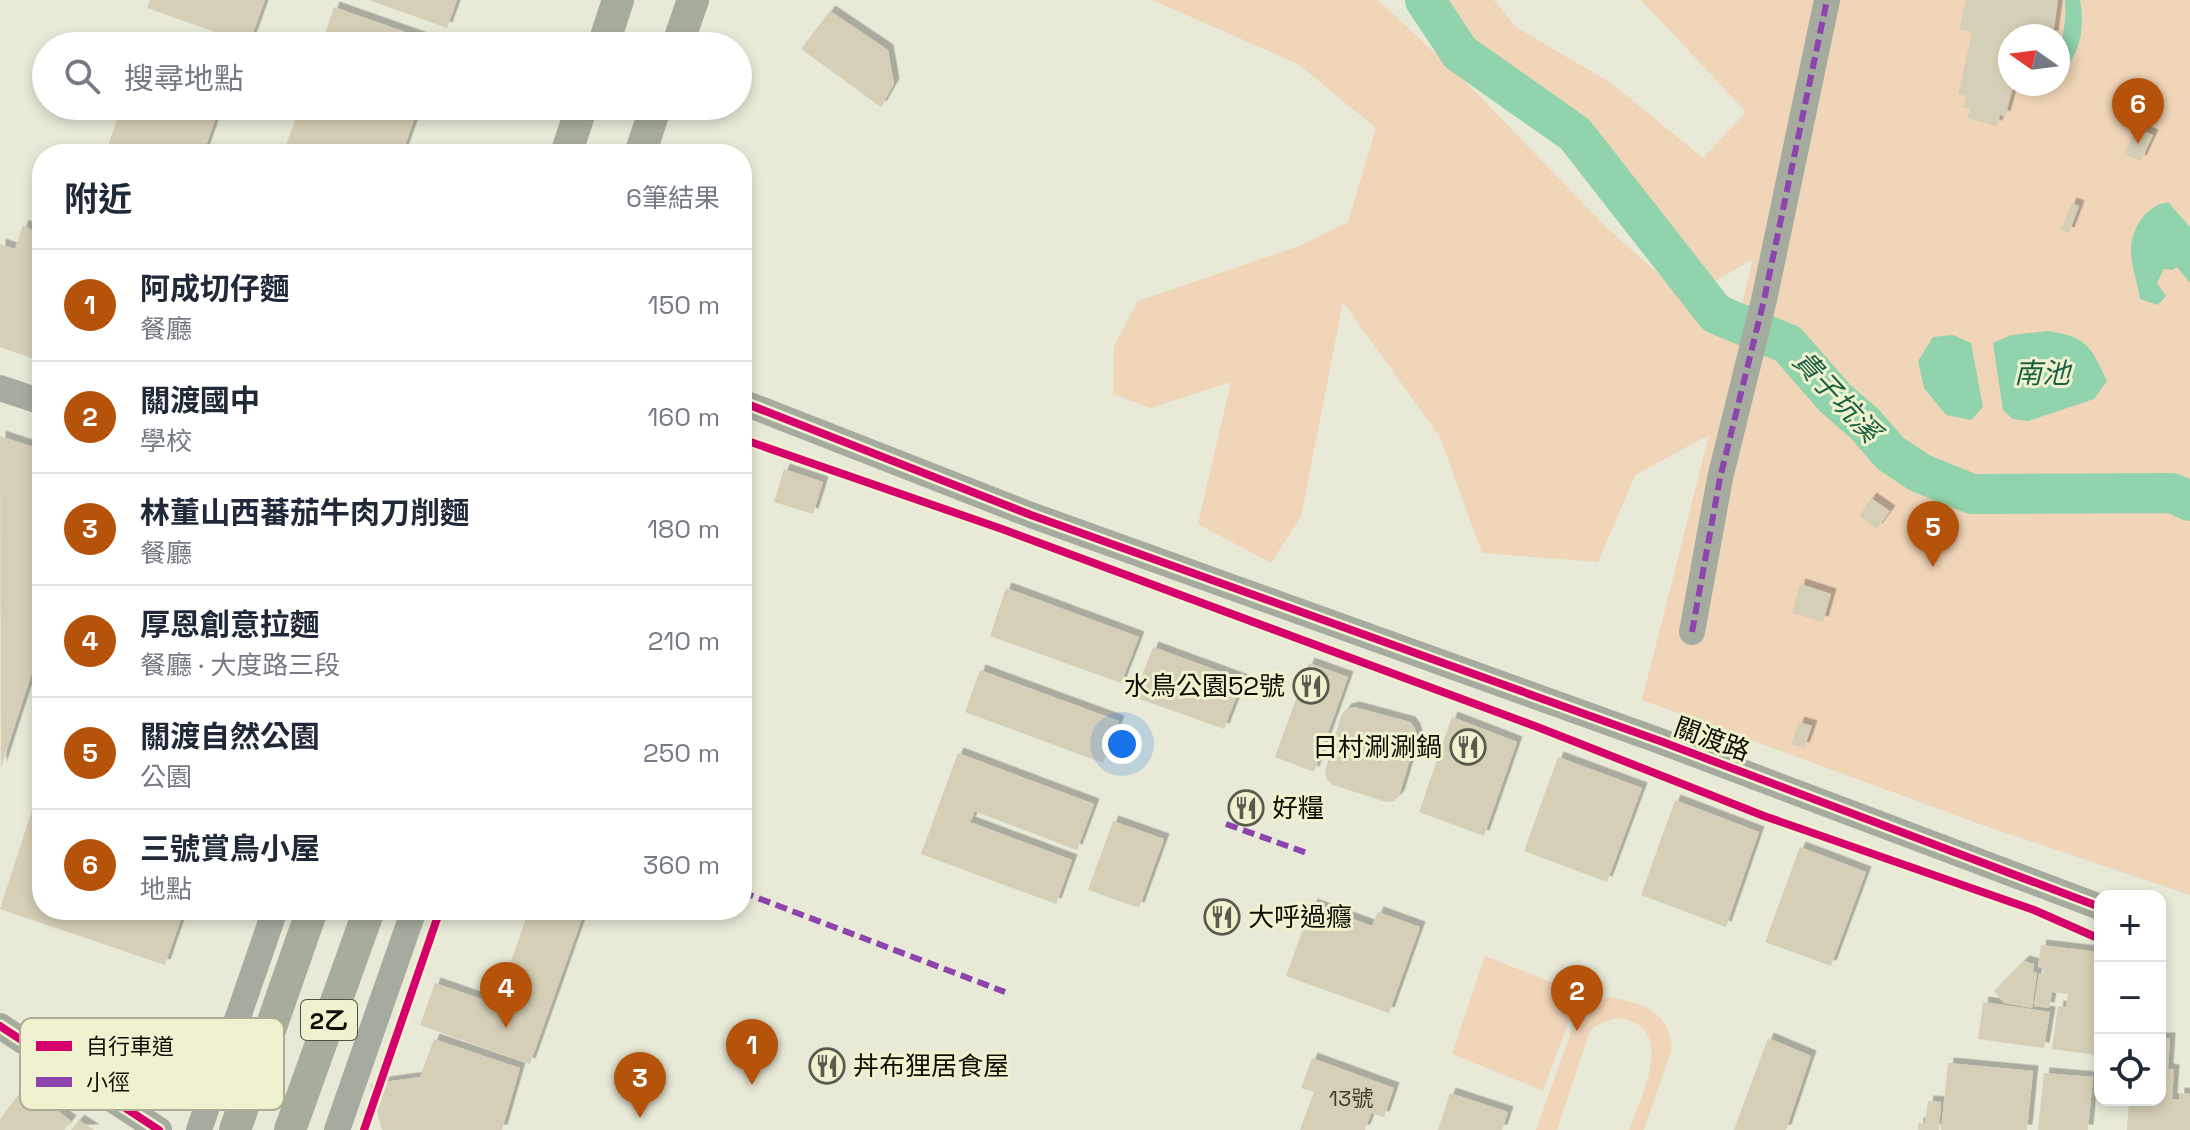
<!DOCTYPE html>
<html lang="zh-TW">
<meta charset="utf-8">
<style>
body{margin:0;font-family:"Space Grotesk","Noto Sans TC",sans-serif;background:#f2f2f3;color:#1f2937}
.controls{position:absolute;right:24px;bottom:24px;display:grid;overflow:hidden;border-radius:16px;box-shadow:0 4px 12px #0003}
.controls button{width:72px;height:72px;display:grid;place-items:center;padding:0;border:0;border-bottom:2px solid #e0e1e3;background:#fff;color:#1f2937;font:40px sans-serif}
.compass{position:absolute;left:1998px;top:24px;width:72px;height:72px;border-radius:50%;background:#fff;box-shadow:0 4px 12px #0003;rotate:284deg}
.you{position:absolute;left:1122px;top:744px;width:28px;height:28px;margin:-20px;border:6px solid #fff;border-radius:50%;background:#1a73e8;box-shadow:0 0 0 12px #1a73e833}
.badge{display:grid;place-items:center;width:52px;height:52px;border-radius:50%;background:#b45309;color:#fff;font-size:26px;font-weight:700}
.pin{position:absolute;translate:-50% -66px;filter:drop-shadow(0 2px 4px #0008)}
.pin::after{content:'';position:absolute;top:42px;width:28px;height:24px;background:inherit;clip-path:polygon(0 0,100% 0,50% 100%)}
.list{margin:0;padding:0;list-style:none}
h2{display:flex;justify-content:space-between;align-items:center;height:104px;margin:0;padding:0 32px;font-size:34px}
h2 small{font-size:26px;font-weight:400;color:#747a83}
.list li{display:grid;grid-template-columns:52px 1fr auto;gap:24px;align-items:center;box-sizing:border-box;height:112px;padding:0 32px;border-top:2px solid #e0e1e3}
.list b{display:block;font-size:30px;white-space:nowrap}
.list p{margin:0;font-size:26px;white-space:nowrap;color:#747a83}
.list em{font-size:26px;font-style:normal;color:#747a83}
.icon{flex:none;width:44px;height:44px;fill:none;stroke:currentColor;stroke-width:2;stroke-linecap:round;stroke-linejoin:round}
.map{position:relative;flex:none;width:2190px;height:1130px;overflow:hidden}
.search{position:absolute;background:#fff;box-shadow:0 4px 12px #0003;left:32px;top:32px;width:720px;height:88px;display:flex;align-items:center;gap:20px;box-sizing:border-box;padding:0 28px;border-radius:44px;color:#747a83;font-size:30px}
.panel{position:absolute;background:#fff;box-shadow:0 4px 12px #0003;left:32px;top:144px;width:720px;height:776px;border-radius:32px}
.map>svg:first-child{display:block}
</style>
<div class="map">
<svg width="2190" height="1130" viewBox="0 0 2190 1130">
<defs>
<filter id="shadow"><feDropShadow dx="5.5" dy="-5.5" stdDeviation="0" flood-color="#0004"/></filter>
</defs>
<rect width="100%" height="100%" fill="#e8e9d7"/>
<path fill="#f0d5b8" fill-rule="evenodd" d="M 1152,0 L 1378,0 L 1463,79 L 1606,227 L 1733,340 L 1753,259 L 1707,286 L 1566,117 L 1465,32 L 1441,0 L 1494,0 L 1516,27 L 1611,83 L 1703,158 L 1746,112 L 1641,0 L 2190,0 L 2190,895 L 1985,826 L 1642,700 L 1709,435 L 1635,475 L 1598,562 L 1482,553 L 1440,437 L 1343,302 L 1301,517 L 1271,563 L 1198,524 L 1231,382 L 1150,408 L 1113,394 L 1114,346 L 1138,301 L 1302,245 L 1348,222 L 1376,128 L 1298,64 ZM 2010,36 L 2058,36 L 2058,84 L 2010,84 Z
M 1485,956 L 1579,993 L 1543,1091 L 1452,1054 Z
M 1608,997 C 1641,1003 1668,1009 1672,1048 L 1644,1130 L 1629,1130 C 1639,1102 1673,1036 1631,1021 C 1616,1015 1602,1021 1590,1031 L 1557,1130 L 1536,1130 L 1576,1018 L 1592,1003 Z"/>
<path fill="#90d3ac" d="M 2065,0 L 2080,0 C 2085,25 2081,59 2058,73 C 2058,48 2068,25 2065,0 Z
M 2168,202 L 2190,227 L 2190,283 L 2177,267 L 2173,270 L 2164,269 L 2157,283 L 2166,296 L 2158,305 L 2140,299 C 2138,285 2130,261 2131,248 C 2133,226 2146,206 2168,202 Z
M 2048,331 C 2088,337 2091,347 2107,381 L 2094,399 L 2028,421 L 2013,419 L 2003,410 L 1993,343 L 2011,335 Z
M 1953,335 L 1971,343 L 1983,407 L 1971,420 L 1946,415 L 1924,388 L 1918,361 L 1933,337 Z"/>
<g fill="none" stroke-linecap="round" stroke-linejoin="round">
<path stroke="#90d3ac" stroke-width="40" d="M 1425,0 L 1460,53 L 1575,134 L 1716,314 L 1788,344 L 1835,398 L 1865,424 L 1890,453 L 1920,473 L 1972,494 L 2172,493 L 2190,501"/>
</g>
<path fill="#d6cfb7" filter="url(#shadow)" d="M 150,0 L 265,0 L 249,44 L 147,8 Z
M 369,0 L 457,0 L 447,28 Z
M 1966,0 L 2058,0 L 2053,36 L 2010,36 L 2010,84 L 2014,84 L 2005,117 L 2000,115 L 1997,126 L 1967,118 L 1970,109 L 1963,107 L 1966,96 L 1958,94 L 1972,32 L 1959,29 Z
M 334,7 L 445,46 L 321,46 Z
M 830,11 L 888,50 L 894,84 L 881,107 L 801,49 Z
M 122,106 L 220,106 L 203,154 L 105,154 Z
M 300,106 L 419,106 L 402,154 L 283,154 Z
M 2136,128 L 2153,135 L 2141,161 L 2124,154 Z
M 2071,203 L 2079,206 L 2069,233 L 2061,230 Z
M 23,225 L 42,236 L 42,362 L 0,347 L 0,244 L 15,249 Z
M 0,436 L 42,450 L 42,642 L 1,768 Z
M 784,469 L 823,482 L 813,514 L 774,502 Z
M 1871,498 L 1890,511 L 1877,529 L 1859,516 Z
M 1800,584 L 1831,594 L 1823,622 L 1792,613 Z
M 1006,588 L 1139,637 L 1121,683 L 990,636 Z
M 1153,647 L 1243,680 L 1224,729 L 1134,697 Z
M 1309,663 L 1348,677 L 1314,772 L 1275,757 Z
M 980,670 L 1119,721 L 1103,763 L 965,712 Z
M 1354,707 L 1410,722 L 1415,729 L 1417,736 L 1399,796 L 1394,801 L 1386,802 L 1333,785 L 1327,780 L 1325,772 L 1341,716 L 1346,709 Z
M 1452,717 L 1517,742 L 1484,836 L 1419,812 Z
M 1799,722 L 1812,726 L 1804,748 L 1791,744 Z
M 958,753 L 1094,804 L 1077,850 L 974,811 L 973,816 L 970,822 L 1072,860 L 1056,904 L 921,854 Z
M 1558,757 L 1642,788 L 1607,882 L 1524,851 Z
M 41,782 L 42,910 L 184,910 L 165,965 L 0,909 Z
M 1675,800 L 1759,832 L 1726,927 L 1641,895 Z
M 1113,821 L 1164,839 L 1139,908 L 1088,890 Z
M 1800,847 L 1866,872 L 1831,966 L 1765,942 Z
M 1312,904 L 1372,926 L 1378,912 L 1420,927 L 1389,1013 L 1286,976 Z
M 529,910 L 585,910 L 530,1064 L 420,1025 L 435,983 L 496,1004 Z
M 2041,945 L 2100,952 L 2100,1019 L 2095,1055 L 2052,1049 L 2058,1006 L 2066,1007 L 2068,994 L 2052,992 L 2049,1008 L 2034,1006 L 2039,973 L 2043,974 L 2044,968 L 2038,967 Z
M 2024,961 L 2034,964 L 2033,972 L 2037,972 L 2032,1008 L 2004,1003 L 1994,991 Z
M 1983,1002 L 2050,1012 L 2044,1048 L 1978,1039 Z
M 1768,1038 L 1811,1056 L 1786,1130 L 1734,1130 Z
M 2160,1038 L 2170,1038 L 2168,1069 L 2174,1070 L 2172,1099 L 2179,1100 L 2179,1093 L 2190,1094 L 2190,1130 L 2127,1130 L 2129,1100 L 2160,1100 Z
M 434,1039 L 520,1068 L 502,1130 L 382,1130 L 370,1084 L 420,1077 Z
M 1312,1058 L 1394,1088 L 1384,1117 L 1371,1113 L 1365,1130 L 1300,1130 L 1314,1092 L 1301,1088 Z
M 1948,1063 L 2033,1071 L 2027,1130 L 1941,1130 Z
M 2044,1073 L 2093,1077 L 2088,1130 L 2038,1130 Z
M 25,1086 L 71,1121 L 64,1130 L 0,1130 L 0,1119 Z
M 1450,1093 L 1508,1112 L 1502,1130 L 1438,1130 Z
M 1928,1101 L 1941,1102 L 1939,1130 L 1918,1130 L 1918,1123 L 1925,1124 Z
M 79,1120 L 94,1130 L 71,1130 Z"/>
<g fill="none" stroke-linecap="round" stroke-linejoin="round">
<path stroke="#a5ac9f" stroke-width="26" d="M 0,388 L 42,402
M 742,402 L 1031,515 L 1660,741 L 2100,907
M 1692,632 L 1720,478 L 1764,300 L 1827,0
M 0,1026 L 159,1130
M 199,1130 L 275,910
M 337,1130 L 414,910"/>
<path stroke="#a7ad9c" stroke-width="32" d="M 603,46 L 618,0
M 677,46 L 693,0
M 566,154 L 582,106
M 640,154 L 656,106
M 235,1130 L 312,910
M 290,1130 L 369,910"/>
<path stroke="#8e44ad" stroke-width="6" stroke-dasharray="12 6" stroke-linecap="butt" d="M 1692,632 L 1720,478 L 1764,300 L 1827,0
M 1226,824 L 1307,853
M 742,892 L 1005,992"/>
<defs>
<path id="cycleway" d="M 742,402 L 1031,515 L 1660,741 L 2100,907
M 742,439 L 1002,529 L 1540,728 L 1764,816 L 2034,910 L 2100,939
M 0,1026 L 159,1130
M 364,1130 L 440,910"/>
</defs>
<use href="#cycleway" stroke="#eff1cf" stroke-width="13"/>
<use href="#cycleway" stroke="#d6006c" stroke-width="8"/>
</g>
<defs>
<symbol id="restaurant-ring" viewBox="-11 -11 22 22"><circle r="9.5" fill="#eff1cf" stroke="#5a5b4e" stroke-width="1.5"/><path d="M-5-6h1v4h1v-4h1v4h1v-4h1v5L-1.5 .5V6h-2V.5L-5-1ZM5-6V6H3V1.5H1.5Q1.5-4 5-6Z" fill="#5a5b4e"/></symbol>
</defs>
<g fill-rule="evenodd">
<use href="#restaurant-ring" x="1291" y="666" width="40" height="40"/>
<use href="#restaurant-ring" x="1448" y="727" width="40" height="40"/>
<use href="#restaurant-ring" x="1226" y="788" width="40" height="40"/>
<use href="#restaurant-ring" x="1202" y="897" width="40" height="40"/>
<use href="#restaurant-ring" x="807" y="1046" width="40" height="40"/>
</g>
<g text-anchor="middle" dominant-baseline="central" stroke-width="6" stroke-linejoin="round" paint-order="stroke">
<g font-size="22" fill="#403e31">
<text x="1351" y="1098">13號</text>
</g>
<rect fill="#eff1cf" stroke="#525241" stroke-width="2" x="301" y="1000" width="56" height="40" rx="6"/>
<g font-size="24" font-weight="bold" fill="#0e0e04">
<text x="329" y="1020">2乙</text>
</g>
<g font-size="26" fill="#0e0e04" stroke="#eff1cf" text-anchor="start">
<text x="1285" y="686" text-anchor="end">水鳥公園52號</text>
<text x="1442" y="747" text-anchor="end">日村涮涮鍋</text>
<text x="1272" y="808">好糧</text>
<text x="1248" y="917">大呼過癮</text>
<text x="853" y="1066">丼布狸居食屋</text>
</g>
<g font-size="26" fill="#0e0e04" stroke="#eff1cf">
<text transform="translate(1712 739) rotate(20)">關渡路</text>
</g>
<g font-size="28" font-style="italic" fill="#186042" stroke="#eff1cf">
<text x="2042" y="373">南池</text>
<text transform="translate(1837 396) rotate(47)">貴子坑溪</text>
</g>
</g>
<rect x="20" y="1018" width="264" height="92" rx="12" fill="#eff1cf" stroke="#acad92" stroke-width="2"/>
<rect x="36" y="1041" width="36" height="10" fill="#d6006c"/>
<rect x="36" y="1077" width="36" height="10" fill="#8e44ad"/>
<g font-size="22" fill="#0e0e04">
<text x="86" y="1054">自行車道</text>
<text x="86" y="1090">小徑</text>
</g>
</svg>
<div class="controls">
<button>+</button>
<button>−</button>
<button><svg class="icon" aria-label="locate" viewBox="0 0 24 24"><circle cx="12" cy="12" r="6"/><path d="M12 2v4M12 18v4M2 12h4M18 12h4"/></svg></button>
</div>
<svg class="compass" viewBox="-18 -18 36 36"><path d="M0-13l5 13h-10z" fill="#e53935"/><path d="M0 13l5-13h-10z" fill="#747a83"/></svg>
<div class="you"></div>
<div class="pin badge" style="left:752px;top:1085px">1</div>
<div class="pin badge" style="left:1577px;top:1031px">2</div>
<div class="pin badge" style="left:640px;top:1118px">3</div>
<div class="pin badge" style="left:506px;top:1028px">4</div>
<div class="pin badge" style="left:1933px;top:567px">5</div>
<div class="pin badge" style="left:2138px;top:144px">6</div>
<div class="search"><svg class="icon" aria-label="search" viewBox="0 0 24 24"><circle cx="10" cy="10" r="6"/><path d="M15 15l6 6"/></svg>搜尋地點</div>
<section class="panel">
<h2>附近<small>6筆結果</small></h2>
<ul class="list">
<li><span class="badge">1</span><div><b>阿成切仔麵</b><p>餐廳</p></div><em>150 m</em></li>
<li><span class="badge">2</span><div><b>關渡國中</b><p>學校</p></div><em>160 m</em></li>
<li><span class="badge">3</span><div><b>林董山西蕃茄牛肉刀削麵</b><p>餐廳</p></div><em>180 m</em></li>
<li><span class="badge">4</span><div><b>厚恩創意拉麵</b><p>餐廳 · 大度路三段</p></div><em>210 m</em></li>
<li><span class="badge">5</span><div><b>關渡自然公園</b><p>公園</p></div><em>250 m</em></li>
<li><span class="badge">6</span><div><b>三號賞鳥小屋</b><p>地點</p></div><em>360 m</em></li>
</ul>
</section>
</div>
